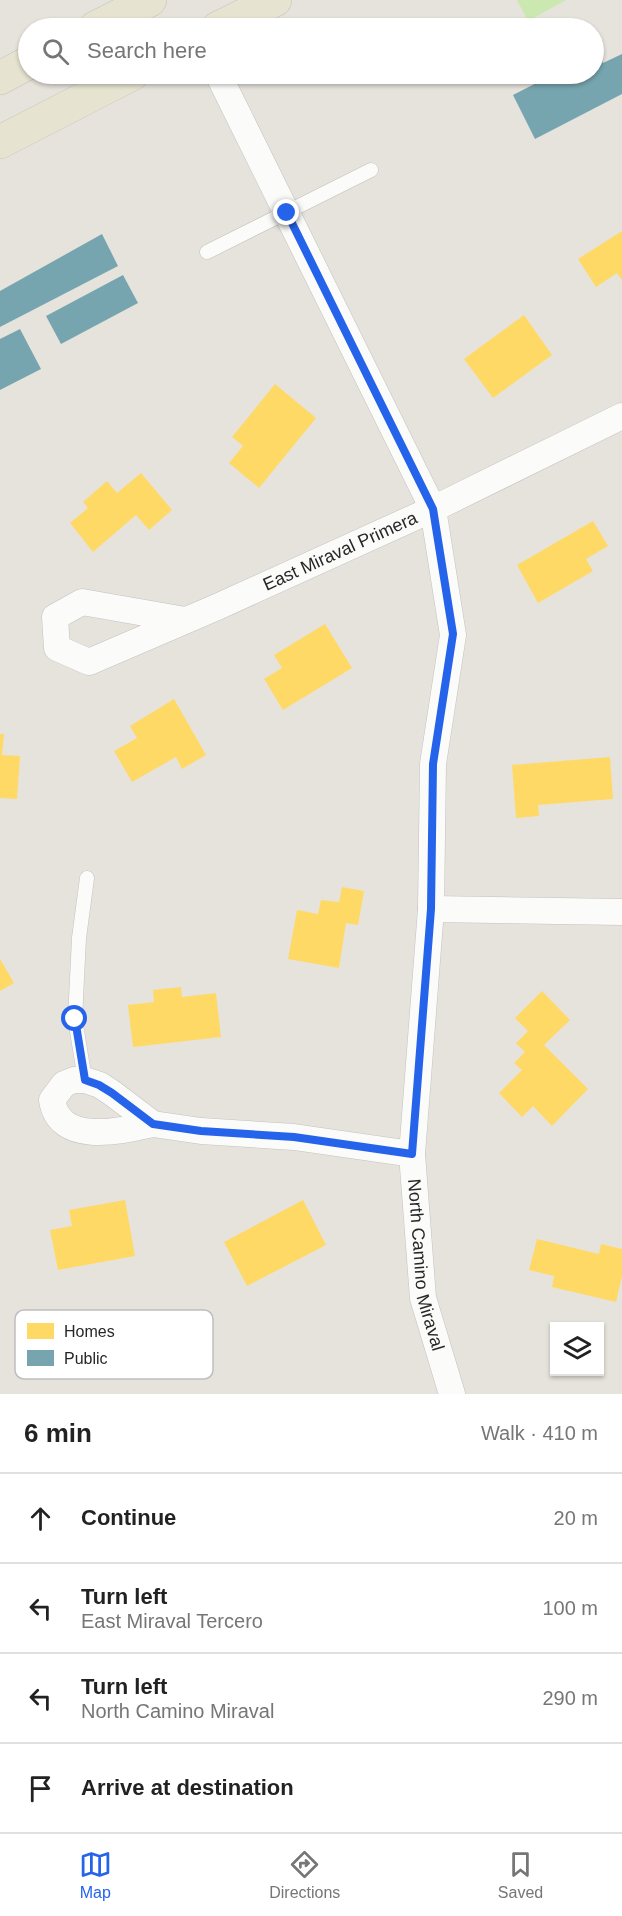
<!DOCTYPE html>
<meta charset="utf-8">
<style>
body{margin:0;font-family:Helvetica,sans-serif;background:#f2f2f2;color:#222}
.controls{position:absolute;right:18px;bottom:18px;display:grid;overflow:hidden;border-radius:0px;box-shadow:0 2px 4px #0004}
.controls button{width:54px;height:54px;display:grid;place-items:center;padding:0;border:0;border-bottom:2px solid #e0e0e0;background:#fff;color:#222;font:30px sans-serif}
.stop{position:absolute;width:18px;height:18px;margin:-14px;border:4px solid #2563eb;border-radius:50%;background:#fff}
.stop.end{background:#2563eb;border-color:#fff;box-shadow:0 2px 6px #0008}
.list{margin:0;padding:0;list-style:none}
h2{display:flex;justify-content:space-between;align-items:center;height:78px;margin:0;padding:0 24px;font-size:26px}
h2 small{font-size:20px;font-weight:400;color:#767676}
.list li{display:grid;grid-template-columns:39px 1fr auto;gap:18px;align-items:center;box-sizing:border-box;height:90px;padding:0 24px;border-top:2px solid #e0e0e0}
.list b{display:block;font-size:22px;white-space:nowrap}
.list p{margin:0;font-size:20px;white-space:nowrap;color:#767676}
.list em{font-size:20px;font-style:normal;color:#767676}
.icon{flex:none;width:33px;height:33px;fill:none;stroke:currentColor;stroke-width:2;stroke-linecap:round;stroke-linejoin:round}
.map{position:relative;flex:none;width:622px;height:1394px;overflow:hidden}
.search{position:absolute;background:#fff;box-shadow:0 2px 4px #0004;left:18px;right:18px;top:18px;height:66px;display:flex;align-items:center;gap:15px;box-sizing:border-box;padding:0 21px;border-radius:33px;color:#767676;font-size:22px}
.sheet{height:438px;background:#fff}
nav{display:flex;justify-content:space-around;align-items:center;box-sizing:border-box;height:84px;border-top:2px solid #e0e0e0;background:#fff;font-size:16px;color:#767676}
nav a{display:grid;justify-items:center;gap:3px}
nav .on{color:#2563eb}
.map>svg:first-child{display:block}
</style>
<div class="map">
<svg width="622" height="1394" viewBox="0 0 622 1394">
<rect width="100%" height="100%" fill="#e6e3dc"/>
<path fill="#cae8af" d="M 517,0 L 566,0 L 528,21 Z"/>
<path fill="#ffd966" d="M 622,231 L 622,280 L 617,273 L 596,287 L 578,259 Z
M 524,315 L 552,355 L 493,398 L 464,359 Z
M 275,384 L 316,418 L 259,488 L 229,463 L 243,446 L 232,437 Z
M 141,473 L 172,510 L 149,530 L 136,515 L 93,552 L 70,523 L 88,508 L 83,502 L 107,481 L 117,493 Z
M 593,521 L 608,546 L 586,559 L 593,571 L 538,603 L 517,565 Z
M 325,624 L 352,668 L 283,710 L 264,679 L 282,668 L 274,655 Z
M 174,699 L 206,755 L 182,769 L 176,757 L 132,782 L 114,751 L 137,738 L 130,726 Z
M 0,734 L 4,734 L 2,755 L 20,756 L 17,799 L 0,798 Z
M 610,757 L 613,799 L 538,805 L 539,816 L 516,818 L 512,765 Z
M 342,887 L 364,891 L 358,925 L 346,923 L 339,968 L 288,959 L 297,910 L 318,914 L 321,900 L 339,902 Z
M 0,959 L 14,983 L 0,991 Z
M 181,987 L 182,997 L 216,993 L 221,1037 L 133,1047 L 128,1005 L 154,1002 L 153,990 Z
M 542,991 L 570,1020 L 544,1045 L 588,1089 L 552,1126 L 533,1106 L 522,1117 L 499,1093 L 522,1070 L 514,1063 L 525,1052 L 516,1043 L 528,1031 L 515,1018 Z
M 125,1200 L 135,1256 L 58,1270 L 50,1230 L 72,1226 L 69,1210 Z
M 303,1200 L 326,1245 L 247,1286 L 224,1242 Z
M 537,1239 L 599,1254 L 601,1244 L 622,1249 L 622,1276 L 616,1302 L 552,1287 L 554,1276 L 529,1270 Z"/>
<path fill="#76a5af" d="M 597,51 L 603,63 L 622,54 L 622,94 L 535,139 L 513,95 L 554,74 L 594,74 L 594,53 Z
M 102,234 L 118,266 L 0,327 L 0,291 Z
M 123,275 L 138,303 L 61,344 L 46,316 Z
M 20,329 L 41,369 L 0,390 L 0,339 Z"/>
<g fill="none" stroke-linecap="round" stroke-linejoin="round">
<defs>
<path id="service" d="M 207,252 L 371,170
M 85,1080 L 75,1019 L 79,938 L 87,878"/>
<g id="minor">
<path id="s1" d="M 218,74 L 433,509 L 453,635 L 433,764 L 431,909 L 412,1154 L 423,1298 L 452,1394"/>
<path id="s2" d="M 185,620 L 82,602 L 55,617 L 57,648 L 89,662 L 217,607 L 433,509 L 622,416"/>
<path d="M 431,909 L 622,912"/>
<path d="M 153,1124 C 121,1131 59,1146 52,1100 L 64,1084 L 74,1080 L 85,1080 L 100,1085 L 112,1093 L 153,1124 L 201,1131 L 294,1137 L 412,1154"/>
</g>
<path id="primary" d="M 95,28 L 150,0
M 218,28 L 275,0
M 0,78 L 28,63
M 0,142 L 132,74"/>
</defs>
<use href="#service" stroke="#c3c2c2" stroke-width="15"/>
<use href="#minor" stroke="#c3c2c2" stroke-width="27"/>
<use href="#primary" stroke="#c3c1bf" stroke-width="34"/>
<use href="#service" stroke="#fbfbfa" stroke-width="14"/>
<use href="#minor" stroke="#fbfbfa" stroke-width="26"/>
<use href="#primary" stroke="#e6e4d0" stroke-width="33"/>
</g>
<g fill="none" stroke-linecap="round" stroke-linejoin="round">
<path stroke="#2563eb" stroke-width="8" d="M 75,1019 L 85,1080 L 99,1085 L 112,1093 L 153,1124 L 201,1131 L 294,1137 L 412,1154 L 431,909 L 433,764 L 453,634 L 433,509 L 287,213"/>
</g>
<g text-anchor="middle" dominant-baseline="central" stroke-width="6" stroke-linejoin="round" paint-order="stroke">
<g font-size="18" fill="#272727" stroke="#fff">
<text stroke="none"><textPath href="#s2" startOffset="476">East Miraval Primera</textPath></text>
<text stroke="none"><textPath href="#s1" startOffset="1246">North Camino Miraval</textPath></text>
</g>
</g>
<rect x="15" y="1310" width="198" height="69" rx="9" fill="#fff" stroke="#bebebe" stroke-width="1.5"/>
<rect x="27" y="1323" width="27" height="16" fill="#ffd966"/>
<rect x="27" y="1350" width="27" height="16" fill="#76a5af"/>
<g font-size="16" fill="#272727">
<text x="64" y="1337">Homes</text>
<text x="64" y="1364">Public</text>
</g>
</svg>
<div class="controls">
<button><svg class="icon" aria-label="layers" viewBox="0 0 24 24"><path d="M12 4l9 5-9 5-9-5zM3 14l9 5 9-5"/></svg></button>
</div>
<div class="stop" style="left:75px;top:1019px"></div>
<div class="stop end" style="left:287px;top:213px"></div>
<div class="search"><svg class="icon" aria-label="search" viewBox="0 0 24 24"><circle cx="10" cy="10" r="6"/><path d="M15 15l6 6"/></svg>Search here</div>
</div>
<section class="sheet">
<h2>6 min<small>Walk · 410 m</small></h2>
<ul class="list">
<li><svg class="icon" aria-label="ahead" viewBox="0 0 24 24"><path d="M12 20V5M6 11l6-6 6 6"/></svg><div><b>Continue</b></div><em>20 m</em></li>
<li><svg class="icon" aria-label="left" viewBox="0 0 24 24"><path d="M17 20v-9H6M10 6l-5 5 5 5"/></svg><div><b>Turn left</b><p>East Miraval Tercero</p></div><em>100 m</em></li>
<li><svg class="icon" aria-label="left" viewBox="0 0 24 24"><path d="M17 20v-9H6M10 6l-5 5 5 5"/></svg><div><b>Turn left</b><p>North Camino Miraval</p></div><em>290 m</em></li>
<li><svg class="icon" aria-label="arrive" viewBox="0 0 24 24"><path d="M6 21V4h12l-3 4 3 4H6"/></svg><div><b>Arrive at destination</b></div></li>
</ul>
</section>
<nav>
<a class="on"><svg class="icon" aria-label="map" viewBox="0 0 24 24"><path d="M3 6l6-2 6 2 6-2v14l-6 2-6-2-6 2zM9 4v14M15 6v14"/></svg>Map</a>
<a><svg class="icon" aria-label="directions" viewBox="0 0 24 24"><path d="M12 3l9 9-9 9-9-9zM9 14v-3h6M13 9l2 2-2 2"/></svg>Directions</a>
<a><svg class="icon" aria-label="saved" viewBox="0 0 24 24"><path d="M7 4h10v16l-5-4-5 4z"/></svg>Saved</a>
</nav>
